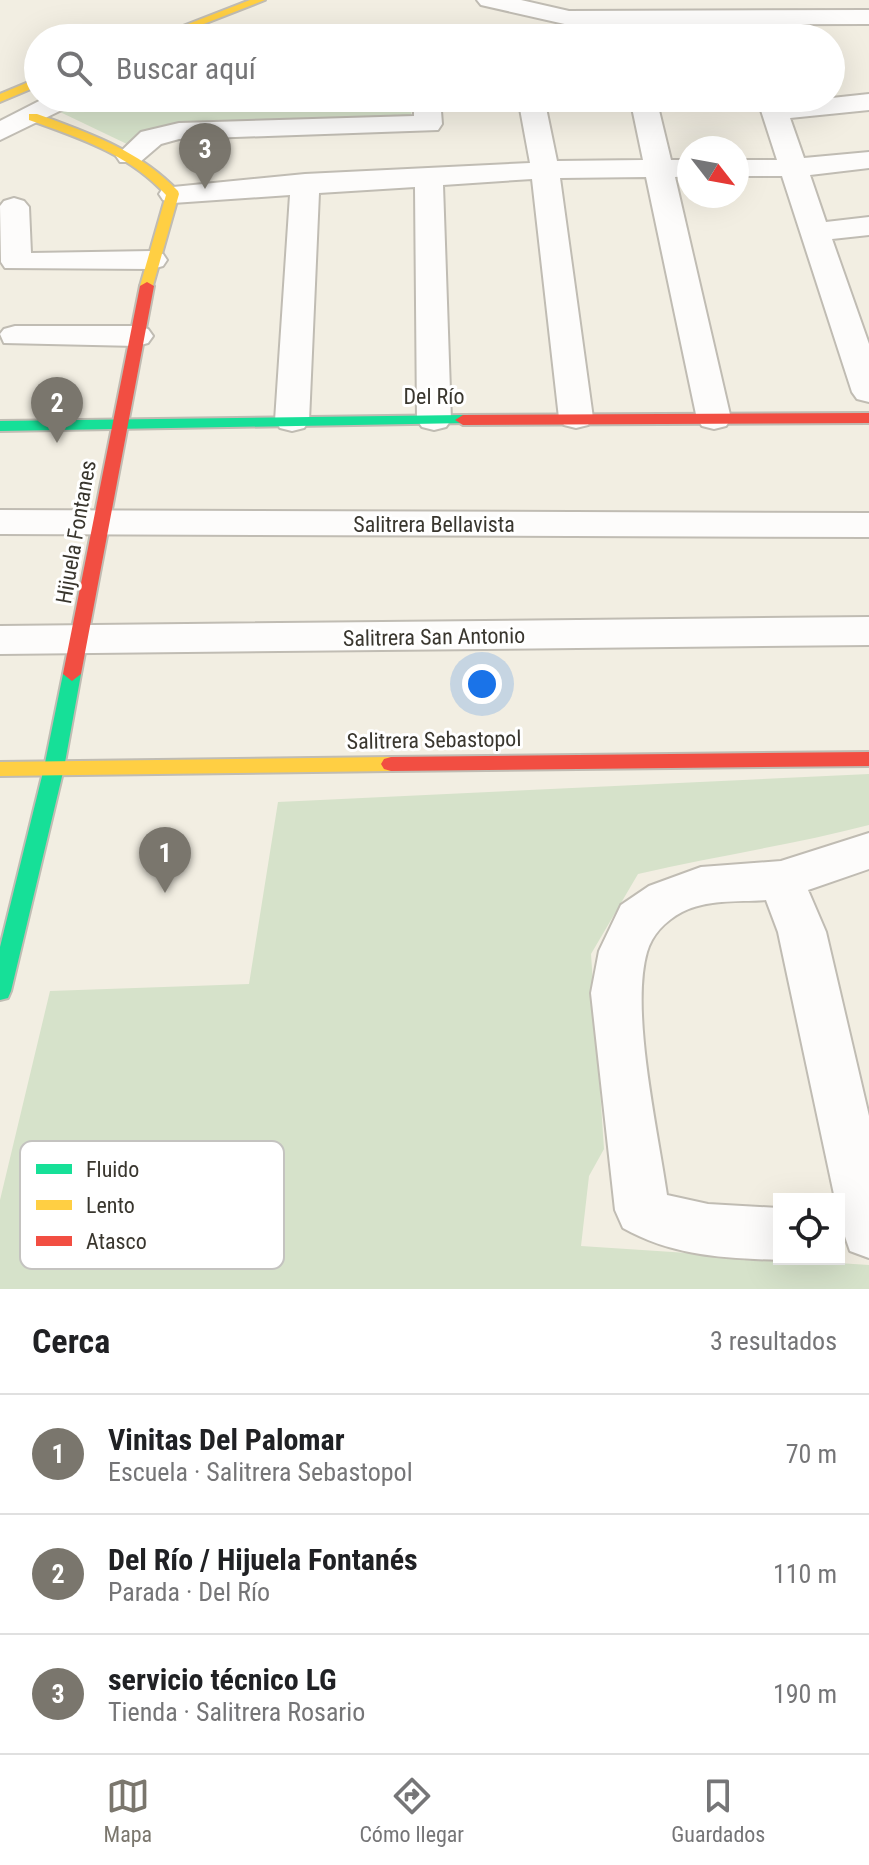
<!DOCTYPE html>
<html lang="es">
<meta charset="utf-8">
<style>
body{margin:0;font-family:"Roboto Condensed",sans-serif;background:#f6f6f6;color:#202124}
.controls{position:absolute;right:24px;bottom:24px;display:grid;overflow:hidden;border-radius:0px;box-shadow:0 8px 32px #0002}
.controls button{width:72px;height:72px;display:grid;place-items:center;padding:0;border:0;border-bottom:2px solid #e0e0e0;background:#fff;color:#202124;font:40px sans-serif}
.compass{position:absolute;left:677px;top:136px;width:72px;height:72px;border-radius:50%;background:#fff;box-shadow:0 8px 32px #0002;rotate:121deg}
.you{position:absolute;left:482px;top:684px;width:28px;height:28px;margin:-20px;border:6px solid #fff;border-radius:50%;background:#1a73e8;box-shadow:0 0 0 12px #1a73e833}
.badge{display:grid;place-items:center;width:52px;height:52px;border-radius:50%;background:#7a766d;color:#fff;font-size:26px;font-weight:700}
.pin{position:absolute;translate:-50% -66px;filter:drop-shadow(0 2px 4px #0008)}
.pin::after{content:'';position:absolute;top:42px;width:28px;height:24px;background:inherit;clip-path:polygon(0 0,100% 0,50% 100%)}
.list{margin:0;padding:0;list-style:none}
h2{display:flex;justify-content:space-between;align-items:center;height:104px;margin:0;padding:0 32px;font-size:34px}
h2 small{font-size:26px;font-weight:400;color:#757577}
.list li{display:grid;grid-template-columns:52px 1fr auto;gap:24px;align-items:center;box-sizing:border-box;height:120px;padding:0 32px;border-top:2px solid #e0e0e0}
.list b{display:block;font-size:30px;white-space:nowrap}
.list p{margin:0;font-size:26px;white-space:nowrap;color:#757577}
.list em{font-size:26px;font-style:normal;color:#757577}
.icon{flex:none;width:44px;height:44px;fill:none;stroke:currentColor;stroke-width:2;stroke-linecap:round;stroke-linejoin:round}
.map{position:relative;flex:none;width:869px;height:1289px;overflow:hidden}
.search{position:absolute;background:#fff;box-shadow:0 8px 32px #0002;left:24px;right:24px;top:24px;height:88px;display:flex;align-items:center;gap:20px;box-sizing:border-box;padding:0 28px;border-radius:44px;color:#757577;font-size:30px}
.sheet{height:464px;background:#fff}
nav{display:flex;justify-content:space-around;align-items:center;box-sizing:border-box;height:112px;border-top:2px solid #e0e0e0;background:#fff;font-size:22px;color:#757577}
nav a{display:grid;justify-items:center;gap:4px}
nav .on{color:#7a766d}
.map>svg:first-child{display:block}
</style>
<div class="map">
<svg width="869" height="1289" viewBox="0 0 869 1289">
<rect width="100%" height="100%" fill="#f2eee2"/>
<path fill="#d6e2ca" d="M 87,98 L 413,98 L 411,116 L 189,122 L 158,127 L 129,145 L 60,112 Z
M 869,774 L 869,825 C 792,845 715,856 638,874 L 591,954 L 604,1149 L 589,1176 L 581,1246 L 869,1265 L 869,1289 L 0,1289 L 0,1200 L 50,991 L 249,984 L 278,802 Z"/>
<g fill="none" stroke-linecap="round" stroke-linejoin="round">
<defs>
<path id="street" d="M 477,0 L 521,0 L 569,11 L 869,10 L 869,24 L 569,25 L 481,5 Z
M 869,94 L 869,110 L 790,118 L 804,158 L 869,152 L 869,168 L 810,175 L 826,222 L 869,217 L 869,235 L 832,239 L 869,344 L 869,402 L 857,399 L 852,392 L 782,176 L 737,176 L 737,160 L 777,160 L 757,98 L 783,98 L 785,103 Z
M 45,98 L 78,98 L 74,104 L 0,140 L 0,121 Z
M 414,98 L 440,98 L 442,124 L 438,130 L 179,139 L 161,144 L 140,162 L 120,162 L 116,156 L 141,132 L 179,123 L 414,116 Z
M 518,98 L 544,98 L 557,161 L 643,160 L 630,98 L 656,98 L 671,160 L 689,160 L 689,176 L 675,177 L 731,419 L 726,426 L 714,429 L 702,426 L 697,419 L 646,177 L 560,178 L 593,418 L 588,425 L 576,428 L 564,425 L 559,418 L 532,179 L 443,185 L 451,420 L 446,427 L 434,430 L 422,427 L 417,420 L 415,187 L 319,193 L 309,421 L 304,428 L 292,431 L 280,428 L 275,421 L 290,195 L 173,203 L 163,200 L 159,194 L 163,188 L 305,174 L 530,163 Z
M 14,198 L 24,201 L 29,207 L 31,253 L 152,251 L 163,254 L 167,260 L 163,266 L 152,269 L 5,268 L 1,262 L 0,206 L 4,201 Z
M 15,326 L 137,326 L 148,329 L 153,336 L 148,343 L 137,346 L 4,343 L 0,334 L 4,329 Z
M 0,510 L 869,513 L 869,537 L 0,534 Z
M 869,617 L 869,645 L 0,654 L 0,626 Z
M 869,833 L 869,869 L 808,890 L 826,932 L 869,1116 L 869,1258 L 850,1251 L 839,1219 L 839,1199 L 835,1199 L 778,932 L 766,900 C 739,902 706,899 682,912 C 665,921 652,935 647,952 C 630,1011 658,1131 667,1195 L 708,1204 L 779,1208 L 779,1259 L 782,1259 L 779,1260 C 723,1258 673,1256 623,1228 L 615,1210 L 591,993 L 599,951 L 621,905 L 649,886 L 701,867 L 781,861 Z"/>
<path id="fast" d="M 463,415 L 471,420 L 468,423 L 0,431 L 0,421 Z
M 72,667 L 81,674 L 64,768 L 11,991 L 8,998 L 0,1000 L 0,947 L 44,768 L 63,674 Z"/>
<path id="slow" d="M 250,0 L 265,0 L 168,38 L 152,38 Z
M 38,78 L 38,86 L 0,102 L 0,94 Z
M 29,114 L 37,114 C 89,133 139,150 178,191 L 179,194 L 152,289 L 142,289 L 140,286 L 166,195 C 129,154 79,138 29,120 Z
M 391,757 L 398,759 L 401,764 L 398,769 L 391,771 L 0,776 L 0,762 Z"/>
<path id="jam" d="M 147,282 L 154,286 L 81,674 L 72,681 L 63,674 L 140,286 Z
M 869,413 L 869,423 L 463,425 L 455,420 L 463,415 Z
M 869,752 L 869,766 L 391,771 L 384,769 L 381,764 L 384,759 L 391,757 Z"/>
</defs>
<use href="#street" stroke="#c0bcb3" stroke-width="4"/>
<use href="#fast" stroke="#c0bcb3" stroke-width="4"/>
<use href="#slow" stroke="#c0bcb3" stroke-width="4"/>
<use href="#jam" stroke="#c0bcb3" stroke-width="4"/>
<use href="#street" fill="#fdfcfb" fill-rule="evenodd"/>
<use href="#fast" fill="#16e098" fill-rule="evenodd"/>
<use href="#slow" fill="#ffcf43" fill-rule="evenodd"/>
<use href="#jam" fill="#f24e42" fill-rule="evenodd"/>
</g>
<g text-anchor="middle" dominant-baseline="central" stroke-width="6" stroke-linejoin="round" paint-order="stroke">
<g font-size="22" fill="#39362e" stroke="#fff">
<text x="434" y="396">Del Río</text>
<text x="434" y="524">Salitrera Bellavista</text>
<text transform="translate(76 532) rotate(-80)">Hijuela Fontanes</text>
<text transform="translate(434 637) rotate(-1)">Salitrera San Antonio</text>
<text transform="translate(434 740) rotate(-1)">Salitrera Sebastopol</text>
</g>
</g>
<rect x="20" y="1141" width="264" height="128" rx="12" fill="#fff" stroke="#c4c3c0" stroke-width="2"/>
<rect x="36" y="1164" width="36" height="10" fill="#16e098"/>
<rect x="36" y="1200" width="36" height="10" fill="#ffcf43"/>
<rect x="36" y="1236" width="36" height="10" fill="#f24e42"/>
<g font-size="22" fill="#39362e">
<text x="86" y="1177">Fluido</text>
<text x="86" y="1213">Lento</text>
<text x="86" y="1249">Atasco</text>
</g>
</svg>
<div class="controls">
<button><svg class="icon" aria-label="locate" viewBox="0 0 24 24"><circle cx="12" cy="12" r="6"/><path d="M12 2v4M12 18v4M2 12h4M18 12h4"/></svg></button>
</div>
<svg class="compass" viewBox="-18 -18 36 36"><path d="M0-13l5 13h-10z" fill="#e53935"/><path d="M0 13l5-13h-10z" fill="#757577"/></svg>
<div class="you"></div>
<div class="pin badge" style="left:165px;top:893px">1</div>
<div class="pin badge" style="left:57px;top:443px">2</div>
<div class="pin badge" style="left:205px;top:189px">3</div>
<div class="search"><svg class="icon" aria-label="search" viewBox="0 0 24 24"><circle cx="10" cy="10" r="6"/><path d="M15 15l6 6"/></svg>Buscar aquí</div>
</div>
<section class="sheet">
<h2>Cerca<small>3 resultados</small></h2>
<ul class="list">
<li><span class="badge">1</span><div><b>Vinitas Del Palomar</b><p>Escuela · Salitrera Sebastopol</p></div><em>70 m</em></li>
<li><span class="badge">2</span><div><b>Del Río / Hijuela Fontanés</b><p>Parada · Del Río</p></div><em>110 m</em></li>
<li><span class="badge">3</span><div><b>servicio técnico LG</b><p>Tienda · Salitrera Rosario</p></div><em>190 m</em></li>
</ul>
</section>
<nav>
<a class="on"><svg class="icon" aria-label="map" viewBox="0 0 24 24"><path d="M3 6l6-2 6 2 6-2v14l-6 2-6-2-6 2zM9 4v14M15 6v14"/></svg>Mapa</a>
<a><svg class="icon" aria-label="directions" viewBox="0 0 24 24"><path d="M12 3l9 9-9 9-9-9zM9 14v-3h6M13 9l2 2-2 2"/></svg>Cómo llegar</a>
<a><svg class="icon" aria-label="saved" viewBox="0 0 24 24"><path d="M7 4h10v16l-5-4-5 4z"/></svg>Guardados</a>
</nav>
